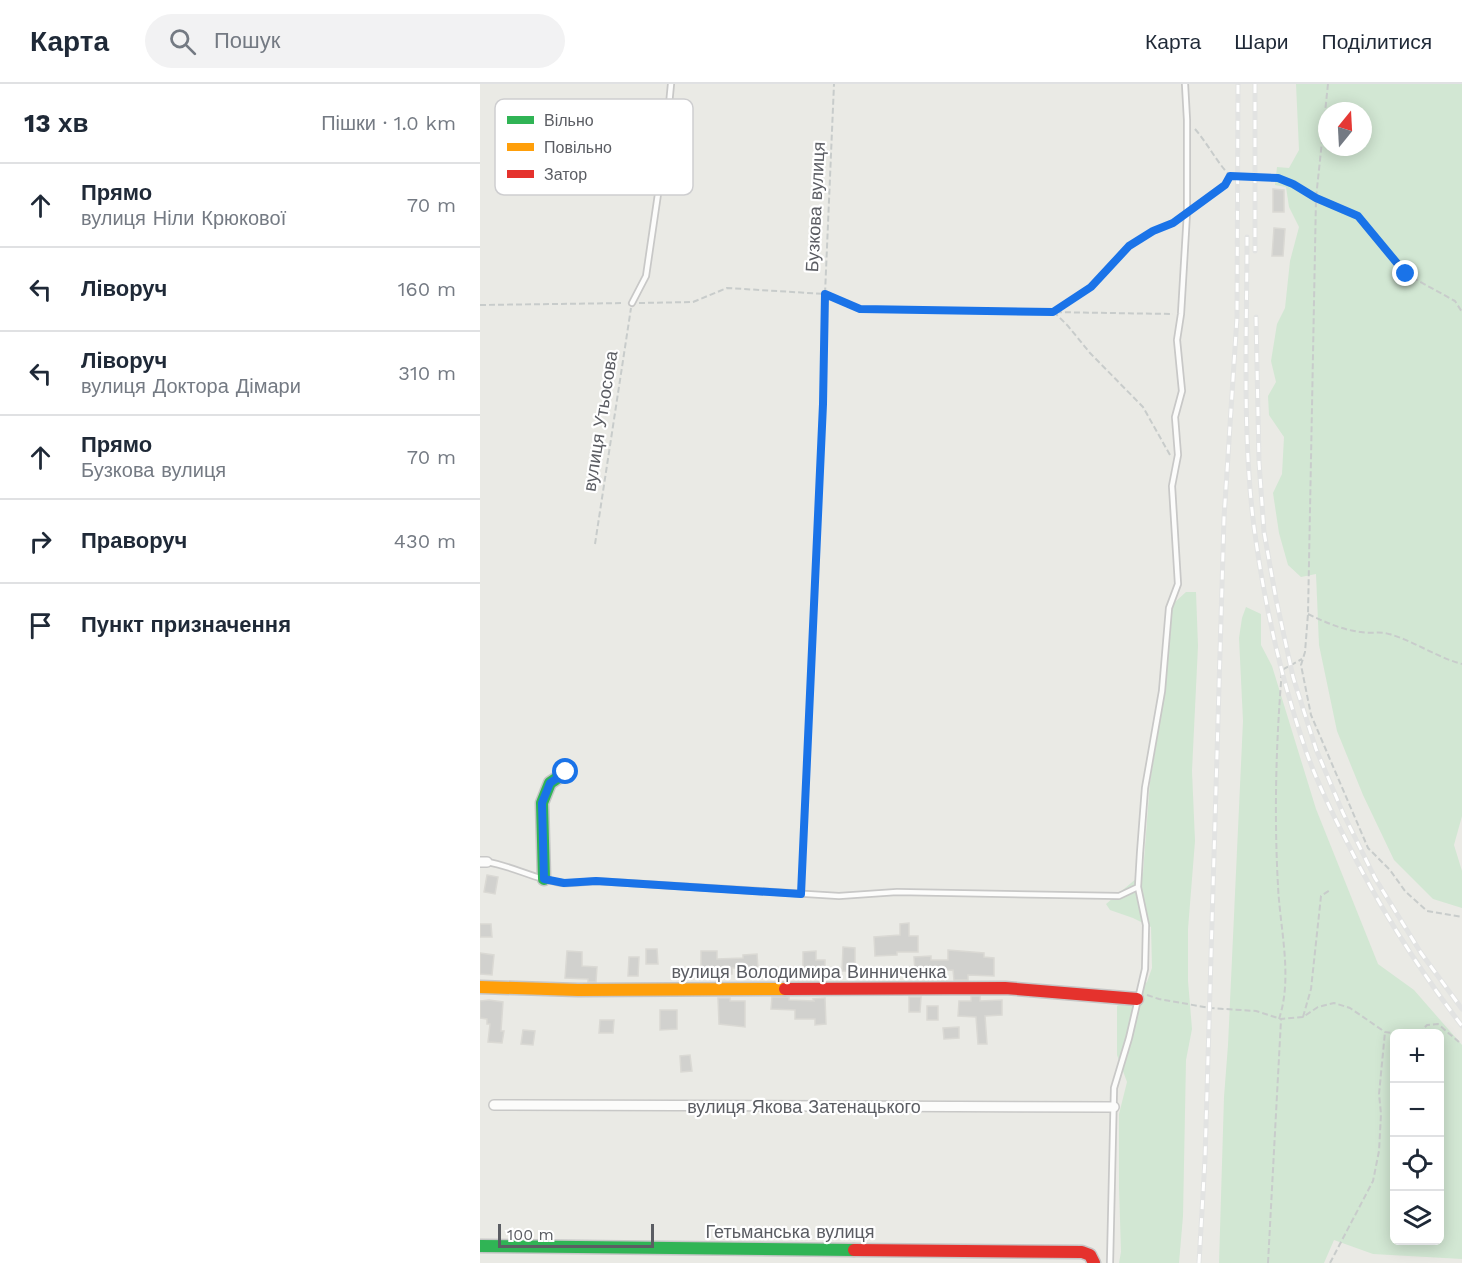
<!DOCTYPE html>
<html lang="uk">
<meta charset="utf-8">
<style>
body{margin:0;font-family:"Work Sans",sans-serif;background:#f2f2f3;color:#1f2937}
.controls{position:absolute;right:18px;bottom:18px;display:grid;overflow:hidden;border-radius:9px;box-shadow:0 3px 15px #0003}
.controls button{width:54px;height:54px;display:grid;place-items:center;padding:0;border:0;border-bottom:2px solid #e0e1e3;background:#fff;color:#1f2937;font:30px sans-serif}
.compass{position:absolute;left:838px;top:18px;width:54px;height:54px;border-radius:50%;background:#fff;box-shadow:0 3px 15px #0003;rotate:18deg}
.scale{position:absolute;left:18px;bottom:15px;width:156px;box-sizing:border-box;padding-left:6px;border:3px solid #5b5d63;border-top:0;font-size:16px;line-height:21px;white-space:nowrap;color:#5b5d63;-webkit-text-stroke:4px #fff;paint-order:stroke}
.stop{position:absolute;width:18px;height:18px;margin:-14px;border:4px solid #1a73e8;border-radius:50%;background:#fff}
.stop.end{background:#1a73e8;border-color:#fff;box-shadow:0 2px 6px #0008}
.list{margin:0;padding:0;list-style:none}
h2{display:flex;justify-content:space-between;align-items:center;height:78px;margin:0;padding:0 24px;font-size:26px}
h2 small{font-size:20px;font-weight:400;color:#747a83}
.list li{display:grid;grid-template-columns:39px 1fr auto;gap:18px;align-items:center;box-sizing:border-box;height:84px;padding:0 24px;border-top:2px solid #e0e1e3}
.list b{display:block;font-size:22px;white-space:nowrap}
.list p{margin:0;font-size:20px;white-space:nowrap;color:#747a83}
.list em{font-size:20px;font-style:normal;color:#747a83}
.icon{flex:none;width:33px;height:33px;fill:none;stroke:currentColor;stroke-width:2;stroke-linecap:round;stroke-linejoin:round}
.map{position:relative;flex:none;width:982px;height:1179px;overflow:hidden}
header{display:flex;align-items:center;gap:36px;box-sizing:border-box;height:84px;padding:0 30px;background:#fff;border-bottom:2px solid #e0e1e3}
header strong{font-size:28px}
nav{display:flex;gap:33px;margin-inline-start:auto;font-size:21px}
.search{width:420px;height:54px;background:#f2f2f3;display:flex;align-items:center;gap:15px;box-sizing:border-box;padding:0 21px;border-radius:33px;color:#747a83;font-size:22px}
main{display:flex}
aside{flex:1;background:#fff}
.map>svg:first-child{display:block}
</style>
<header>
<strong>Карта</strong>
<div class="search"><svg class="icon" aria-label="search" viewBox="0 0 24 24"><circle cx="10" cy="10" r="6"/><path d="M15 15l6 6"/></svg>Пошук</div>
<nav><a>Карта</a><a>Шари</a><a>Поділитися</a></nav>
</header>
<main>
<aside>
<h2>13 хв<small>Пішки · 1.0 km</small></h2>
<ul class="list">
<li><svg class="icon" aria-label="ahead" viewBox="0 0 24 24"><path d="M12 20V5M6 11l6-6 6 6"/></svg><div><b>Прямо</b><p>вулиця Ніли Крюкової</p></div><em>70 m</em></li>
<li><svg class="icon" aria-label="left" viewBox="0 0 24 24"><path d="M17 20v-9H6M10 6l-5 5 5 5"/></svg><div><b>Ліворуч</b></div><em>160 m</em></li>
<li><svg class="icon" aria-label="left" viewBox="0 0 24 24"><path d="M17 20v-9H6M10 6l-5 5 5 5"/></svg><div><b>Ліворуч</b><p>вулиця Доктора Дімари</p></div><em>310 m</em></li>
<li><svg class="icon" aria-label="ahead" viewBox="0 0 24 24"><path d="M12 20V5M6 11l6-6 6 6"/></svg><div><b>Прямо</b><p>Бузкова вулиця</p></div><em>70 m</em></li>
<li><svg class="icon" aria-label="right" viewBox="0 0 24 24"><path d="M7 20v-9h11M14 6l5 5-5 5"/></svg><div><b>Праворуч</b></div><em>430 m</em></li>
<li><svg class="icon" aria-label="arrive" viewBox="0 0 24 24"><path d="M6 21V4h12l-3 4 3 4H6"/></svg><div><b>Пункт призначення</b></div></li>
</ul>
</aside>
<div class="map">
<svg width="982" height="1179" viewBox="0 0 982 1179">
<rect width="100%" height="100%" fill="#eaeae5"/>
<path fill="#d2e7d3" fill-rule="evenodd" d="M 816,0 L 982,0 L 982,732 L 974,761 L 982,787 L 982,824 L 953,815 L 914,776 L 883,711 L 857,647 L 839,561 L 836,490 L 821,493 L 808,481 L 799,449 L 793,409 L 802,390 L 804,353 L 789,331 L 788,312 L 796,298 L 791,277 L 797,240 L 805,224 L 810,177 L 819,143 L 809,123 L 806,103 L 795,101 L 797,83 L 809,84 L 819,66 ZM 847,27 L 883,27 L 883,63 L 847,63 Z
M 706,508 L 716,508 L 718,562 L 712,687 L 715,757 L 708,845 L 708,897 L 712,945 L 706,976 L 703,1132 L 699,1179 L 639,1179 L 641,1168 L 639,1103 L 639,1030 L 647,998 L 637,971 L 637,922 L 667,898 L 672,884 L 671,843 L 653,834 L 630,826 L 626,820 L 663,789 L 670,698 L 683,619 L 692,524 L 695,518 Z
M 766,523 L 781,530 L 781,561 L 792,582 L 836,725 L 898,880 L 934,906 L 982,961 L 982,1175 L 893,1170 L 854,1156 L 844,1179 L 739,1179 L 744,1013 L 748,961 L 763,637 L 759,554 L 762,534 ZM 914,950 L 960,950 L 960,1156 L 914,1156 Z"/>
<path fill="#d1d1ce" stroke="#dad9d4" stroke-width="1.5" d="M 793,105 L 804,106 L 804,128 L 793,128 Z
M 794,144 L 805,145 L 803,172 L 792,172 Z
M 7,791 L 18,793 L 15,810 L 4,808 Z
M 429,839 L 429,852 L 438,852 L 438,868 L 417,868 L 417,871 L 395,872 L 394,853 L 420,851 L 420,840 Z
M 0,840 L 11,840 L 12,853 L 0,853 Z
M 363,863 L 375,864 L 375,887 L 362,887 Z
M 166,865 L 177,865 L 178,880 L 166,880 Z
M 468,866 L 504,869 L 504,873 L 514,874 L 514,892 L 488,891 L 488,896 L 474,896 L 473,886 L 435,888 L 434,873 L 451,872 L 451,876 L 468,876 Z
M 87,867 L 102,868 L 102,882 L 117,883 L 116,898 L 108,898 L 108,895 L 85,894 Z
M 221,867 L 237,867 L 237,875 L 263,874 L 263,871 L 277,870 L 278,884 L 252,884 L 252,890 L 241,890 L 241,885 L 221,884 Z
M 336,867 L 336,876 L 345,876 L 345,888 L 337,889 L 337,892 L 323,892 L 323,868 Z
M 0,869 L 14,871 L 12,891 L 0,890 Z
M 149,873 L 159,873 L 158,892 L 148,892 Z
M 491,912 L 500,912 L 500,917 L 522,916 L 522,931 L 505,932 L 507,960 L 498,960 L 496,933 L 478,932 L 479,917 L 491,917 Z
M 292,913 L 309,913 L 309,916 L 334,917 L 333,915 L 345,914 L 346,940 L 335,941 L 335,935 L 315,935 L 315,926 L 291,925 Z
M 429,913 L 441,913 L 440,928 L 429,928 Z
M 238,914 L 250,914 L 250,917 L 265,917 L 265,943 L 239,940 Z
M 9,916 L 23,918 L 21,947 L 24,947 L 22,959 L 8,958 L 10,940 L 7,940 L 7,935 L 0,934 L 0,917 Z
M 447,922 L 458,922 L 458,936 L 447,936 Z
M 180,926 L 197,926 L 197,945 L 180,946 Z
M 120,936 L 134,936 L 133,949 L 119,949 Z
M 479,943 L 479,954 L 464,955 L 463,944 Z
M 43,946 L 55,947 L 53,961 L 41,960 Z
M 210,971 L 212,987 L 201,988 L 200,972 Z"/>
<g fill="none" stroke-linecap="round" stroke-linejoin="round">
<defs>
<path id="lane" d="M 152,219 L 166,192 L 185,62 L 191,0
M 7,778 C 33,782 56,796 82,799 C 93,800 105,798 116,797 L 359,812 L 417,808 L 639,812 L 658,803
M 630,1179 L 634,1004 L 649,954 L 665,885 L 666,841 L 658,803 L 660,769 L 665,704 L 682,607 L 689,524 L 698,500 L 692,402 L 698,371 L 695,333 L 702,307 L 697,256 L 701,230 L 707,129 L 707,36 L 705,0"/>
<path id="street" d="M 0,778 L 7,778
M 14,1021 L 634,1023"/>
<path id="fast" d="M 64,795 L 62,719 L 70,699 L 86,688
M 0,1162 L 374,1166"/>
<path id="slow" d="M 0,903 L 98,906 L 305,905"/>
<path id="jam" d="M 305,905 L 525,904 L 657,915
M 374,1166 L 602,1168 L 610,1171 L 614,1179"/>
</defs>
<use href="#lane" stroke="#c8c8c7" stroke-width="8"/>
<use href="#street" stroke="#c8c8c7" stroke-width="12"/>
<use href="#fast" stroke="#c6c6c6" stroke-width="15"/>
<use href="#slow" stroke="#c6c6c6" stroke-width="15"/>
<use href="#jam" stroke="#c6c6c6" stroke-width="15"/>
<path stroke="#c8cccb" stroke-width="2" stroke-dasharray="6 3" stroke-linecap="butt" d="M 848,0 L 836,114 L 878,132 L 926,190 L 975,217 L 982,228
M 715,45 C 728,60 736,77 750,92 L 798,94 L 813,100 L 836,114 L 828,530 L 825,568 L 821,581 L 831,631 L 888,764 L 910,786 L 925,807 L 947,827 L 982,833
M 714,124 L 745,101 L 750,92
M 159,219 L 213,218 L 247,204 L 345,210 L 380,225 L 693,230
M 0,221 L 144,219
M 690,371 L 663,323 L 610,269 L 588,242 L 574,228 L 611,203 L 649,162 L 673,147 L 693,139 L 700,134
M 115,460 L 151,224
M 828,530 C 845,538 862,546 881,548 C 890,550 900,547 909,550 C 934,557 956,573 982,580
M 321,803 L 343,320 L 345,210 L 354,0
M 667,911 L 679,915 L 730,924 L 776,927 L 801,935 L 823,933 L 838,923 L 854,919 L 870,924 L 905,948 L 919,950
M 823,933 L 831,905 L 841,812 L 850,806
M 799,935 C 813,893 800,845 798,802 C 794,730 796,658 802,586 L 822,575
M 939,950 L 947,941 L 958,940 L 979,958
M 788,1179 L 801,936
M 850,1179 L 893,1097 L 899,1067 L 901,1030 L 899,1010 L 905,948"/>
<use href="#lane" stroke="#fcfcfb" stroke-width="4.5"/>
<use href="#street" stroke="#fcfcfb" stroke-width="9"/>
<use href="#fast" stroke="#30b455" stroke-width="12"/>
<use href="#slow" stroke="#ff9f0a" stroke-width="12"/>
<use href="#jam" stroke="#e5322d" stroke-width="12"/>
<defs>
<path id="rail" d="M 775,0 L 775,167
M 767,153 C 767,247 762,350 774,443 C 784,518 801,595 826,667 C 837,698 852,729 867,758 C 899,823 938,884 982,942
M 776,233 L 779,378 L 784,448 L 796,515 L 813,593 L 836,665 L 863,729 L 895,794 L 941,869 L 982,925
M 719,1179 L 725,1075 L 744,434 L 757,233 L 758,0"/>
</defs>
<use href="#rail" stroke="#e2e3e2" stroke-width="5"/>
<use href="#rail" stroke="#fff" stroke-width="3" stroke-dasharray="9" stroke-linecap="butt"/>
</g>
<g fill="none" stroke-linecap="round" stroke-linejoin="round">
<path stroke="#1a73e8" stroke-width="8" d="M 86,688 L 70,699 L 62,719 L 64,795 L 84,799 L 116,797 L 321,810 L 343,320 L 345,210 L 380,225 L 573,228 L 611,203 L 649,162 L 673,147 L 693,139 L 745,101 L 750,92 L 798,94 L 813,100 L 836,114 L 878,132 L 926,190"/>
</g>
<g text-anchor="middle" dominant-baseline="central" stroke-width="4.5" stroke-linejoin="round" paint-order="stroke">
<g font-size="18" fill="#5b5d63" stroke="#fff">
<text transform="translate(335 123) rotate(-87)">Бузкова вулиця</text>
<text transform="translate(120 337) rotate(-81)">вулиця Утьосова</text>
<text x="329" y="887">вулиця Володимира Винниченка</text>
<text x="324" y="1022">вулиця Якова Затенацького</text>
<text x="310" y="1147">Гетьманська вулиця</text>
</g>
</g>
<rect x="15" y="15" width="198" height="96" rx="9" fill="#fff" stroke="#ceced0" stroke-width="1.5"/>
<rect x="27" y="32" width="27" height="8" fill="#30b455"/>
<rect x="27" y="59" width="27" height="8" fill="#ff9f0a"/>
<rect x="27" y="86" width="27" height="8" fill="#e5322d"/>
<g font-size="16" fill="#5b5d63">
<text x="64" y="42">Вільно</text>
<text x="64" y="69">Повільно</text>
<text x="64" y="96">Затор</text>
</g>
</svg>
<div class="controls">
<button>+</button>
<button>−</button>
<button><svg class="icon" aria-label="locate" viewBox="0 0 24 24"><circle cx="12" cy="12" r="6"/><path d="M12 2v4M12 18v4M2 12h4M18 12h4"/></svg></button>
<button><svg class="icon" aria-label="layers" viewBox="0 0 24 24"><path d="M12 4l9 5-9 5-9-5zM3 14l9 5 9-5"/></svg></button>
</div>
<svg class="compass" viewBox="-18 -18 36 36"><path d="M0-13l5 13h-10z" fill="#e53935"/><path d="M0 13l5-13h-10z" fill="#747a83"/></svg>
<div class="scale">100 m</div>
<div class="stop" style="left:86px;top:688px"></div>
<div class="stop end" style="left:926px;top:190px"></div>
</div>
</main>
